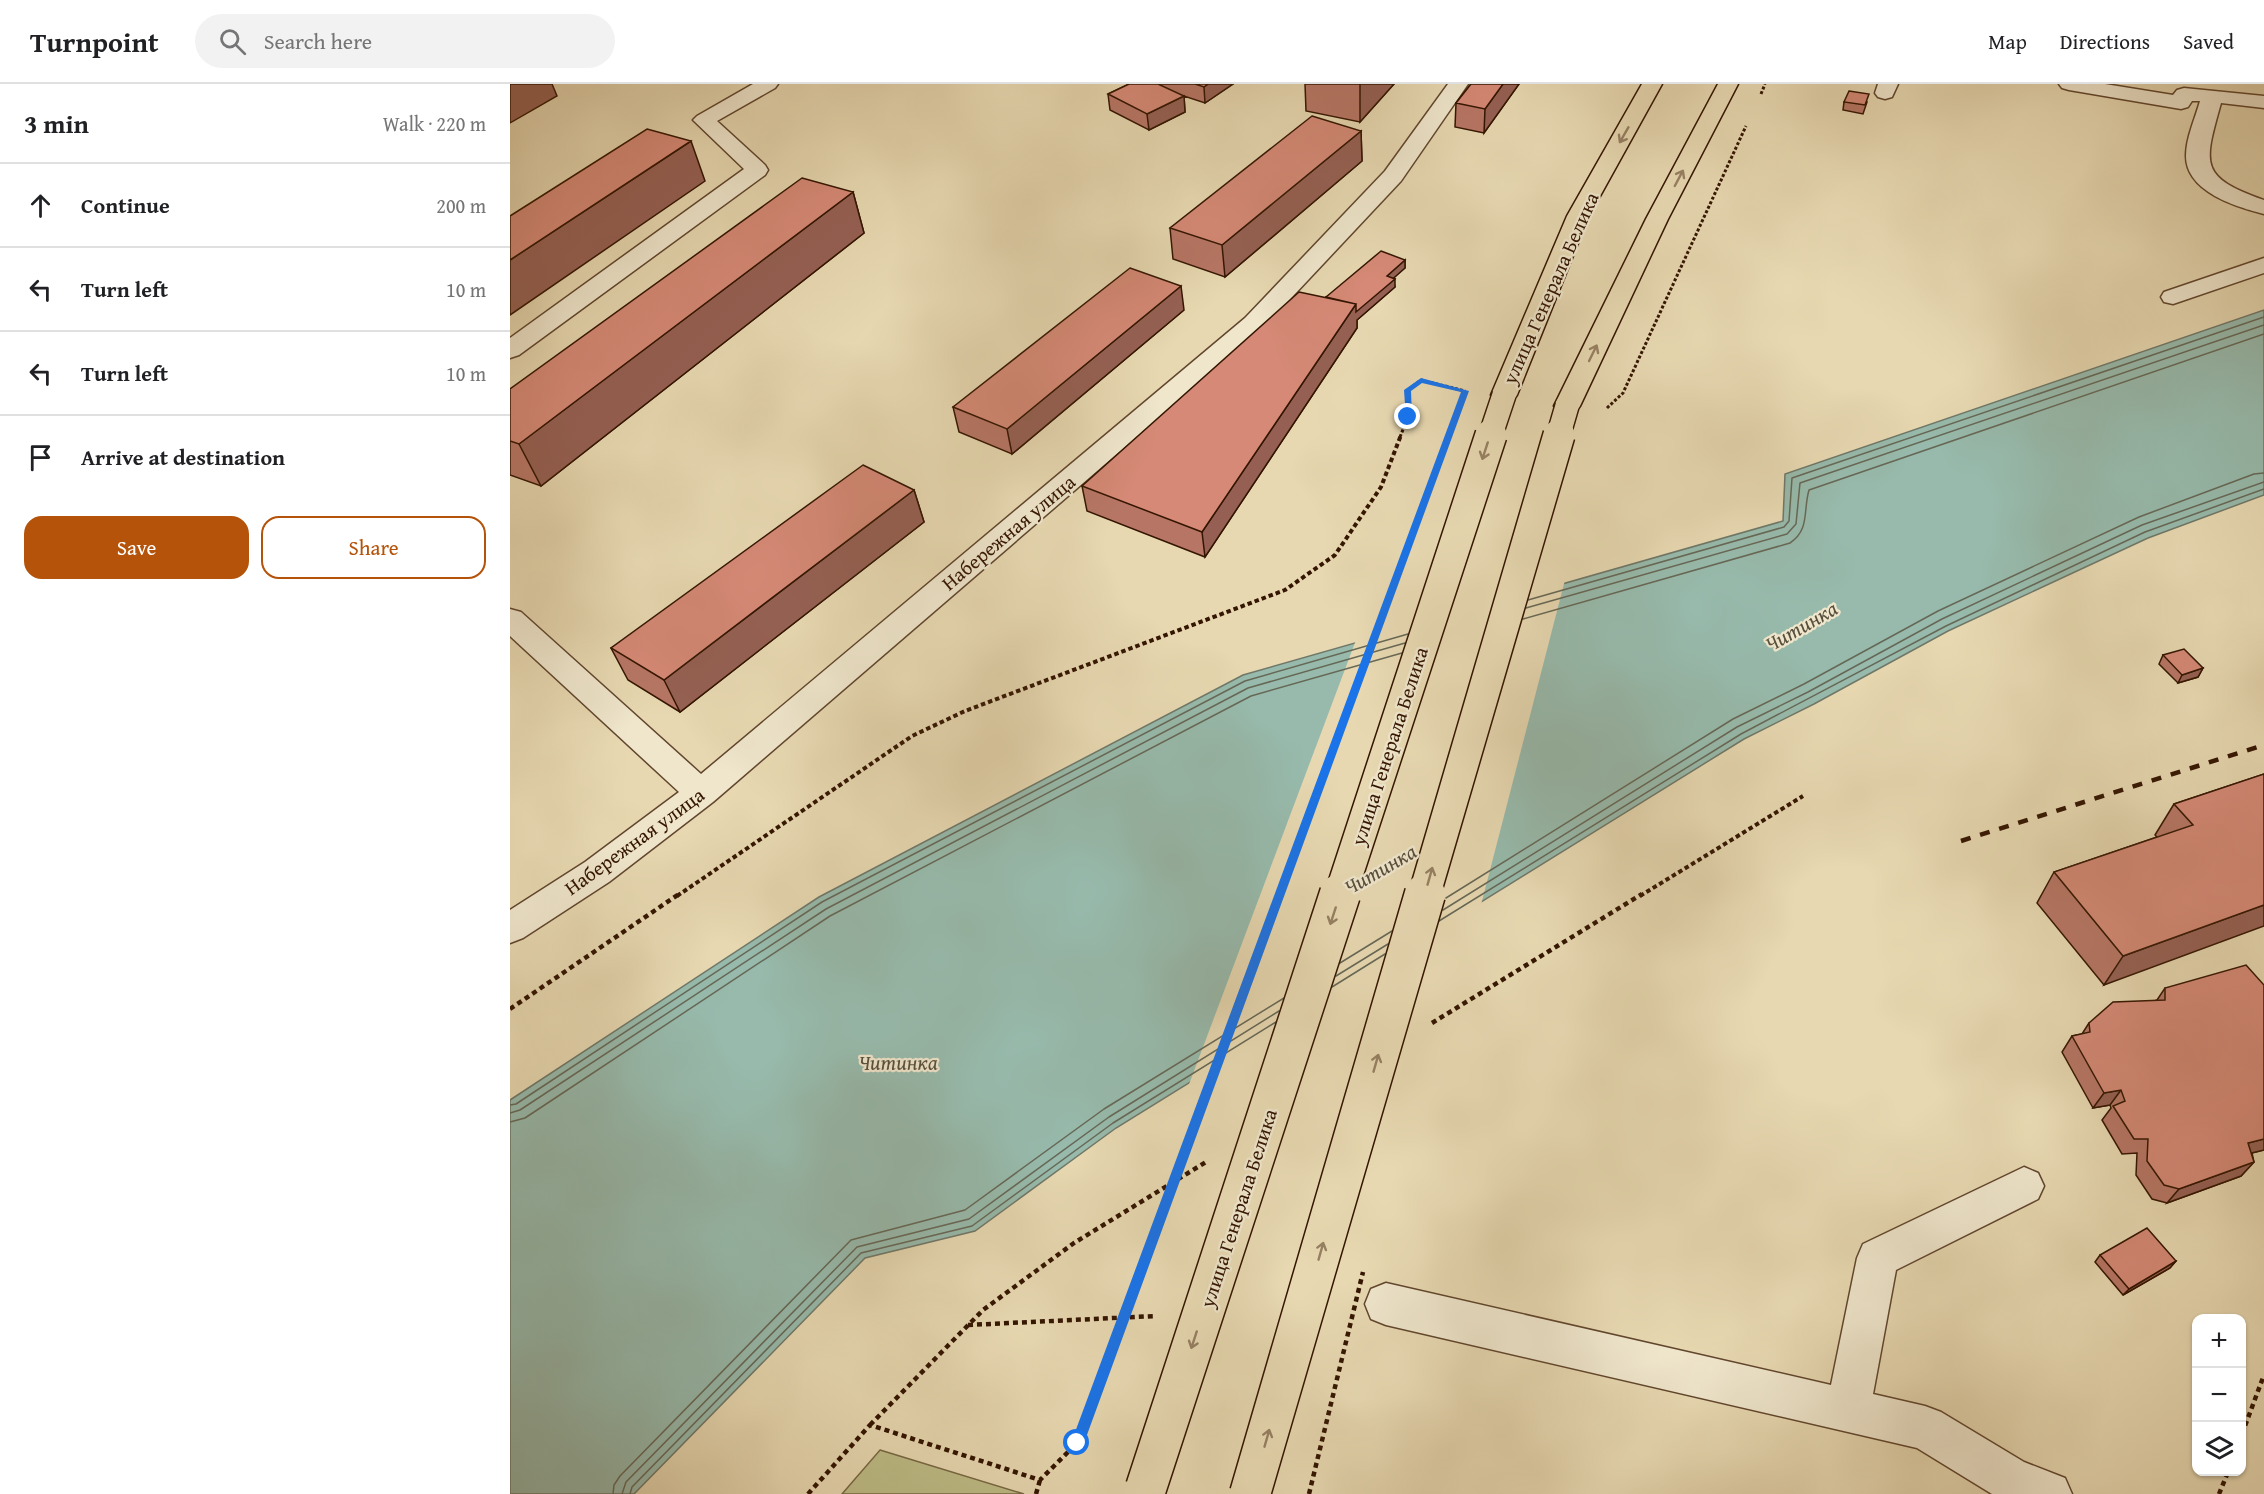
<!DOCTYPE html>
<meta charset="utf-8">
<style>
body{margin:0;font-family:"Gentium Book Plus",serif;background:#f2f2f2;color:#202124}
.controls{position:absolute;right:18px;bottom:18px;display:grid;overflow:hidden;border-radius:12px;box-shadow:0 2px 4px #0004}
.controls button{width:54px;height:54px;display:grid;place-items:center;padding:0;border:0;border-bottom:2px solid #e0e0e0;background:#fff;color:#202124;font:30px sans-serif}
.stop{position:absolute;width:18px;height:18px;margin:-14px;border:4px solid #1a73e8;border-radius:50%;background:#fff}
.stop.end{background:#1a73e8;border-color:#fff;box-shadow:0 2px 6px #0008}
.list{margin:0;padding:0;list-style:none}
h2{display:flex;justify-content:space-between;align-items:center;height:78px;margin:0;padding:0 24px;font-size:26px}
h2 small{font-size:20px;font-weight:400;color:#757577}
.list li{display:grid;grid-template-columns:39px 1fr auto;gap:18px;align-items:center;box-sizing:border-box;height:84px;padding:0 24px;border-top:2px solid #e0e0e0}
.list b{display:block;font-size:22px;white-space:nowrap}
.list em{font-size:20px;font-style:normal;color:#757577}
.actions{display:flex;gap:12px;padding:18px 24px}
.actions a{flex:1;padding:14px 0;border:2px solid #b45309;border-radius:18px;text-align:center;font-size:21px;color:#b45309}
.actions .main{background:#b45309;color:#fff}
.icon{flex:none;width:33px;height:33px;fill:none;stroke:currentColor;stroke-width:2;stroke-linecap:round;stroke-linejoin:round}
.map{position:relative;flex:none;width:1754px;height:1410px;overflow:hidden}
header{display:flex;align-items:center;gap:36px;box-sizing:border-box;height:84px;padding:0 30px;background:#fff;border-bottom:2px solid #e0e0e0}
header strong{font-size:28px}
nav{display:flex;gap:33px;margin-inline-start:auto;font-size:21px}
.search{width:420px;height:54px;background:#f2f2f2;display:flex;align-items:center;gap:15px;box-sizing:border-box;padding:0 21px;border-radius:33px;color:#757577;font-size:22px}
main{display:flex}
aside{flex:1;background:#fff}
.map>svg:first-child{display:block}
</style>
<header>
<strong>Turnpoint</strong>
<div class="search"><svg class="icon" aria-label="search" viewBox="0 0 24 24"><circle cx="10" cy="10" r="6"/><path d="M15 15l6 6"/></svg>Search here</div>
<nav><a>Map</a><a>Directions</a><a>Saved</a></nav>
</header>
<main>
<aside>
<h2>3 min<small>Walk · 220 m</small></h2>
<ul class="list">
<li><svg class="icon" aria-label="ahead" viewBox="0 0 24 24"><path d="M12 20V5M6 11l6-6 6 6"/></svg><div><b>Continue</b></div><em>200 m</em></li>
<li><svg class="icon" aria-label="left" viewBox="0 0 24 24"><path d="M17 20v-9H6M10 6l-5 5 5 5"/></svg><div><b>Turn left</b></div><em>10 m</em></li>
<li><svg class="icon" aria-label="left" viewBox="0 0 24 24"><path d="M17 20v-9H6M10 6l-5 5 5 5"/></svg><div><b>Turn left</b></div><em>10 m</em></li>
<li><svg class="icon" aria-label="arrive" viewBox="0 0 24 24"><path d="M6 21V4h12l-3 4 3 4H6"/></svg><div><b>Arrive at destination</b></div></li>
</ul>
<div class="actions"><a class="main">Save</a><a>Share</a></div>
</aside>
<div class="map">
<svg width="1754" height="1410" viewBox="0 0 1754 1410">
<rect width="100%" height="100%" fill="#e7d8b1"/>
<filter id="stains"><feTurbulence type="fractalNoise" baseFrequency=".00333" numOctaves="4"/><feColorMatrix values="0 0 0 0 .2 0 0 0 0 .09 0 0 0 0 .02 0 0 0 .5 -.17"/></filter>
<radialGradient id="worn" r=".72"><stop offset=".6" stop-color="#630" stop-opacity="0"/><stop offset="1" stop-color="#630" stop-opacity=".3"/></radialGradient>
<path fill="#bdbc87" stroke="#786844" stroke-width="1.5" d="M 370,1366 L 514,1410 L 332,1410 Z"/>
<path fill="#97baac" stroke="#6f7868" stroke-width="1.5" d="M 1754,226 L 1754,411 L 1638,454 L 1438,547 L 1304,620 L 1234,655 L 606,1044 L 465,1147 L 355,1174 L 124,1410 L 0,1410 L 0,1016 L 309,813 L 733,591 L 1273,437 L 1275,390 Z"/>
<path fill="#e7d8b1" d="M 1055,496 L 971,821 L 678,1003 L 846,556 Z"/>
<g fill="none" stroke-linecap="round" stroke-linejoin="round">
<path stroke="#666856" stroke-width="1.5" d="M 1018,516 L 1274,443 L 1279,437 L 1282,394 L 1754,233
M 1016,524 L 1277,450 L 1286,440 L 1290,399 L 1754,241
M 1013,535 L 1280,459 C 1300,446 1293,426 1299,406 L 1754,250
M 936,814 L 1223,635 L 1294,600 L 1428,527 L 1629,433 L 1744,390 L 1754,389
M 933,826 L 1227,643 L 1298,608 L 1432,535 L 1632,441 L 1754,398
M 929,837 L 1231,650 L 1436,542 L 1635,448 L 1754,405
M 830,879 L 882,847
M 826,892 L 878,860
M 822,903 L 875,870
M 0,1021 L 6,1020 L 312,818 L 735,597 L 898,550
M 0,1029 L 10,1026 L 316,825 L 738,604 L 895,559
M 0,1038 L 15,1034 L 320,832 L 741,612 L 892,569
M 103,1410 L 104,1401 L 110,1392 L 341,1156 L 455,1126 L 594,1025 L 774,914
M 112,1410 L 116,1398 L 347,1163 L 459,1135 L 599,1033 L 769,927
M 120,1410 L 122,1403 L 351,1169 L 462,1142 L 603,1039 L 766,938"/>
<defs>
<path id="minor" d="M 243,0 L 268,0 L 265,4 L 207,37 L 255,81 L 258,86 L 255,91 L 9,271 L 0,274 L 0,254 L 234,85 L 183,36 L 187,32 Z
M 938,0 L 958,0 L 891,97 L 753,244 L 203,718 L 99,798 L 13,854 L 0,859 L 0,826 L 75,778 L 169,708 L 0,552 L 0,525 L 11,528 L 191,690 L 735,234 L 875,87 Z
M 1368,0 L 1388,0 L 1382,13 L 1375,15 L 1368,13 L 1365,9 Z
M 1549,0 L 1595,0 L 1663,11 L 1667,6 L 1674,4 L 1754,12 L 1754,24 L 1711,19 C 1694,80 1688,93 1754,116 L 1754,130 C 1727,123 1676,108 1676,72 C 1676,54 1685,35 1690,17 L 1682,17 L 1678,23 L 1671,25 L 1559,6 L 1552,4 Z
M 1754,174 L 1754,189 L 1663,220 L 1654,218 L 1651,213 L 1654,208 Z
M 1514,1083 L 1528,1089 L 1534,1102 L 1528,1115 L 1386,1186 L 1363,1310 L 1415,1322 L 1431,1328 L 1514,1378 L 1555,1394 L 1562,1410 L 1482,1410 L 1407,1364 L 876,1241 L 861,1235 L 855,1220 L 861,1205 L 876,1199 L 1321,1301 L 1347,1174 L 1353,1160 Z"/>
<path id="major" d="M 1132,0 L 1152,0 L 1079,132 L 1007,311 L 1003,317 L 994,319 L 985,317 L 981,311 L 1057,132 Z
M 1208,0 L 1228,0 L 1158,135 L 1070,322 L 1066,328 L 1057,330 L 1048,328 L 1044,322 L 1136,135 Z"/>
</defs>
<use href="#minor" stroke="#61462d" stroke-width="3"/>
<use href="#major" stroke="#341501" stroke-width="3"/>
<path stroke="#341501" stroke-width="3" stroke-dasharray="3 2" stroke-linecap="butt" d="M 1251,10 L 1255,0
M 1097,324 L 1113,309 L 1236,42
M 890,353 L 898,333 L 898,306 L 911,296 L 955,307"/>
<path stroke="#341501" stroke-width="4" stroke-dasharray="4.5 3" stroke-linecap="butt" d="M 167,812 L 402,652 L 455,627 L 775,506 L 825,471 L 871,403 L 891,351
M 1130,812 L 1293,712"/>
<path stroke="#341501" stroke-width="4.5" stroke-dasharray="5 4" stroke-linecap="butt" d="M 0,925 L 169,810
M 922,939 L 1132,810
M 458,1241 L 646,1232
M 360,1341 L 473,1226 L 564,1159 L 696,1078
M 1732,1350 L 1754,1291
M 298,1410 L 360,1341 L 530,1396 L 567,1359
M 526,1410 L 530,1396
M 1709,1410 L 1718,1388"/>
<use href="#minor" fill="#efe6cc" fill-rule="evenodd"/>
<use href="#major" fill="#e7d8b1" fill-rule="evenodd"/>
<path stroke="#341501" stroke-width="4.5" stroke-dasharray="10 10" stroke-linecap="butt" d="M 1451,757 L 1754,661"/>
<defs>
<path id="major-bridge-far2" d="M 980,353 L 994,311
M 1048,353 L 1057,322"/>
<path id="major-bridge-far1" d="M 830,812 L 981,351
M 914,812 L 1049,351"/>
<path id="major-bridge" d="M 636,1404 L 830,810
M 740,1410 L 915,810"/>
</defs>
<use href="#major-bridge-far2" stroke="#341501" stroke-width="26" stroke-linecap="butt"/>
<use href="#major-bridge-far1" stroke="#341501" stroke-width="34" stroke-linecap="butt"/>
<use href="#major-bridge" stroke="#341501" stroke-width="43" stroke-linecap="butt"/>
<path stroke="#341501" stroke-width="4" stroke-dasharray="4.5 3" stroke-linecap="butt" d="M 769,812 L 919,406"/>
<path stroke="#341501" stroke-width="4.5" stroke-dasharray="5 4" stroke-linecap="butt" d="M 567,1359 L 770,810
M 799,1410 L 853,1188"/>
<use href="#major-bridge-far2" stroke="#e7d8b1" stroke-width="23"/>
<use href="#major-bridge-far1" stroke="#e7d8b1" stroke-width="31"/>
<use href="#major-bridge" stroke="#e7d8b1" stroke-width="40"/>
</g>
<path fill="#b77665" stroke="#341501" stroke-width="1.5" d="M 619,0 L 723,0 L 695,19 L 674,12 L 675,28 L 639,46 L 600,26 L 598,10 Z
M 795,0 L 884,0 L 850,38 L 796,27 Z
M 961,0 L 1009,0 L 974,49 L 945,43 L 946,19 Z
M 1334,18 L 1357,18 L 1353,30 L 1333,26 Z
M 851,47 L 852,77 L 715,193 L 663,175 L 660,144 Z
M 343,108 L 354,149 L 31,402 L 0,391 L 0,305 Z
M 895,176 L 895,184 L 883,194 L 885,203 L 847,236 L 847,244 L 695,473 L 577,427 L 572,402 L 816,213 Z
M 674,226 L 502,370 L 449,348 L 443,323 Z
M 404,406 L 414,438 L 170,628 L 118,596 L 101,564 Z
M 1653,571 L 1693,584 L 1688,593 L 1668,599 L 1649,580 Z
M 1754,690 L 1594,901 L 1527,819 L 1544,788 L 1647,753 L 1645,751 L 1664,720 Z
M 1754,901 L 1754,1066 L 1742,1069 L 1744,1078 L 1731,1092 L 1657,1119 L 1642,1115 L 1626,1091 L 1627,1069 L 1612,1070 L 1592,1036 L 1601,1024 L 1600,1021 L 1583,1024 L 1552,968 L 1562,952 L 1572,950 L 1579,939 L 1647,916 L 1655,904 Z
M 1590,1171 L 1666,1177 L 1660,1184 L 1613,1211 L 1585,1178 Z"/>
<path fill="#956053" stroke="#341501" stroke-width="1.5" d="M 0,0 L 42,0 L 47,12 L 0,39 Z
M 698,0 L 723,0 L 695,19 L 694,3 Z
M 850,0 L 884,0 L 850,38 Z
M 993,0 L 1009,0 L 974,49 L 975,25 Z
M 674,12 L 675,28 L 639,46 L 637,30 Z
M 851,47 L 852,77 L 715,193 L 712,161 Z
M 181,57 L 195,97 L 0,231 L 0,176 Z
M 343,108 L 354,149 L 31,402 L 9,360 Z
M 895,176 L 895,184 L 877,200 L 877,192 Z
M 885,195 L 885,203 L 847,236 L 847,244 L 695,473 L 692,448 L 846,220 Z
M 671,202 L 674,226 L 502,370 L 497,345 Z
M 404,406 L 414,438 L 170,628 L 154,596 Z
M 1693,584 L 1688,593 L 1668,599 L 1672,591 Z
M 1754,821 L 1754,842 L 1594,901 L 1613,872 Z
M 1611,1006 L 1600,1021 L 1583,1024 L 1594,1009 Z
M 1754,1055 L 1754,1066 L 1725,1073 L 1738,1059 Z
M 1744,1078 L 1731,1092 L 1657,1119 L 1669,1105 Z
M 1666,1177 L 1660,1184 L 1613,1211 L 1619,1205 Z"/>
<path fill="#d58976" stroke="#341501" stroke-width="1.5" d="M 619,0 L 648,0 L 674,12 L 637,30 L 598,10 Z
M 685,0 L 698,0 L 694,3 Z
M 961,0 L 993,0 L 975,25 L 946,19 Z
M 1339,7 L 1359,10 L 1355,21 L 1334,18 Z
M 802,32 L 851,47 L 712,161 L 660,144 Z
M 137,45 L 181,57 L 0,176 L 0,132 Z
M 292,94 L 343,108 L 9,360 L 0,357 L 0,305 Z
M 871,167 L 895,176 L 877,192 L 885,195 L 846,228 L 846,220 L 816,213 Z
M 620,184 L 671,202 L 497,345 L 443,323 Z
M 789,208 L 846,220 L 692,448 L 572,402 Z
M 353,381 L 404,406 L 154,596 L 101,564 Z
M 1674,565 L 1693,584 L 1672,591 L 1653,571 Z
M 1754,690 L 1754,821 L 1613,872 L 1544,788 L 1683,741 L 1664,720 Z
M 1736,881 L 1754,901 L 1754,1055 L 1738,1059 L 1744,1078 L 1669,1105 L 1654,1101 L 1637,1077 L 1638,1055 L 1624,1055 L 1603,1022 L 1615,1017 L 1611,1006 L 1594,1009 L 1562,952 L 1580,948 L 1579,939 L 1603,918 L 1655,916 L 1655,904 Z
M 1637,1144 L 1666,1177 L 1619,1205 L 1590,1171 Z"/>
<defs><path id="oneway-shaft" d="M-6 0H5M1.5-3L5.5 0L1.5 3" fill="none" stroke-width="1.6" stroke-linecap="round" stroke-linejoin="round" transform="scale(1.5)"/></defs>
<g stroke="#968062">
<use href="#oneway-shaft" transform="translate(1114 51) rotate(120)"/>
<use href="#oneway-shaft" transform="translate(1169 94) rotate(-62)"/>
<use href="#oneway-shaft" transform="translate(1083 269) rotate(-64)"/>
<use href="#oneway-shaft" transform="translate(975 367) rotate(108)"/>
<use href="#oneway-shaft" transform="translate(920 792) rotate(-74)"/>
<use href="#oneway-shaft" transform="translate(823 832) rotate(108)"/>
<use href="#oneway-shaft" transform="translate(866 979) rotate(-74)"/>
<use href="#oneway-shaft" transform="translate(811 1167) rotate(-74)"/>
<use href="#oneway-shaft" transform="translate(684 1256) rotate(108)"/>
<use href="#oneway-shaft" transform="translate(757 1354) rotate(-74)"/>
</g>
<path fill="#1a73e8" d="M 911,294 L 959,307 L 574,1359 L 572,1363 L 567,1365 L 563,1363 L 561,1359 L 951,308 L 912,299 L 901,307 L 902,333 L 896,335 L 894,306 Z"/>
<g text-anchor="middle" dominant-baseline="central" stroke-width="4.5" stroke-linejoin="round" paint-order="stroke">
<g font-size="20" fill="#341501" stroke="#efe6cc">
<text transform="translate(1040 204) rotate(-66)">улица Генерала Белика</text>
<text transform="translate(498 448) rotate(-40)">Набережная улица</text>
<text transform="translate(879 662) rotate(-72)">улица Генерала Белика</text>
<text transform="translate(124 757) rotate(-36)">Набережная улица</text>
<text transform="translate(728 1124) rotate(-72)">улица Генерала Белика</text>
</g>
<g font-size="21" font-style="italic" fill="#574f3d" stroke="#efe6cc">
<text transform="translate(1291 542) rotate(-30)">Читинка</text>
<text transform="translate(870 785) rotate(-30)">Читинка</text>
<text x="388" y="978">Читинка</text>
</g>
</g>
<rect width="100%" height="100%" filter="url(#stains)"/>
<rect width="100%" height="100%" fill="url(#worn)"/>
</svg>
<div class="controls">
<button>+</button>
<button>−</button>
<button><svg class="icon" aria-label="layers" viewBox="0 0 24 24"><path d="M12 4l9 5-9 5-9-5zM3 14l9 5 9-5"/></svg></button>
</div>
<div class="stop" style="left:567px;top:1359px"></div>
<div class="stop end" style="left:898px;top:333px"></div>
</div>
</main>
